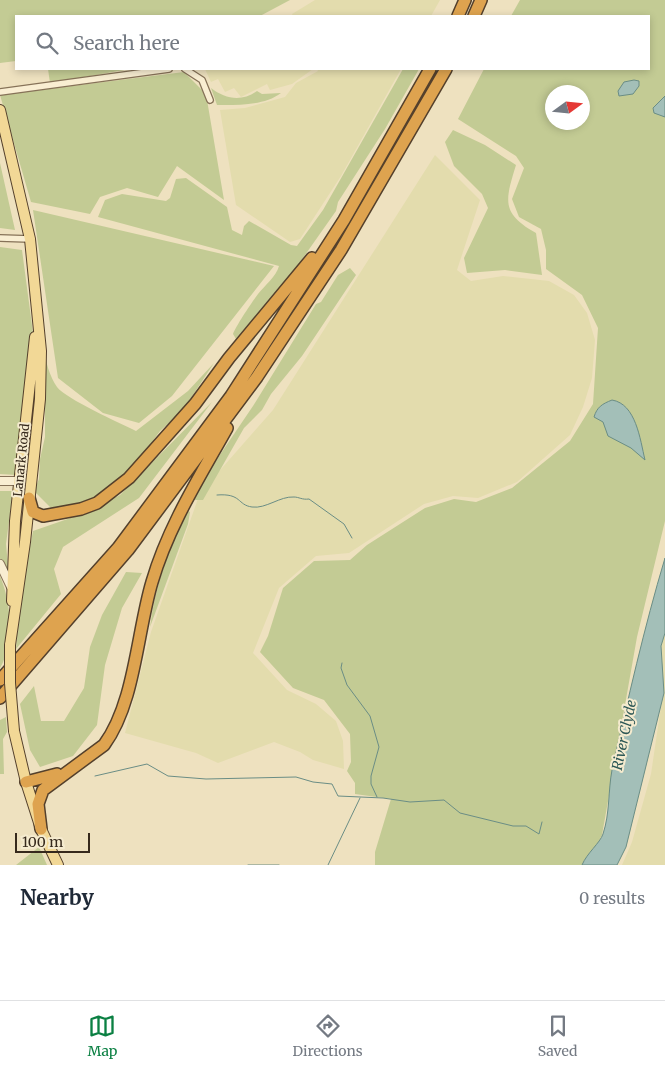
<!DOCTYPE html>
<style>
body{margin:0;font-family:Merriweather,serif;background:#f6f6f7;color:#1f2937}
.compass{position:absolute;left:545px;top:85px;width:45px;height:45px;border-radius:50%;background:#fff;box-shadow:0 2px 8px #0003;rotate:75deg}
.scale{position:absolute;left:15px;bottom:12px;width:75px;box-sizing:border-box;padding-left:5px;border:2px solid #36291c;border-top:0;font-size:14px;line-height:18px;white-space:nowrap;color:#36291c;-webkit-text-stroke:4px #f5ebcf;paint-order:stroke}
.list{margin:0;padding:0;list-style:none}
h2{display:flex;justify-content:space-between;align-items:center;height:65px;margin:0;padding:0 20px;font-size:21px}
h2 small{font-size:16px;font-weight:400;color:#747a83}
.icon{flex:none;width:28px;height:28px;fill:none;stroke:currentColor;stroke-width:2;stroke-linecap:round;stroke-linejoin:round}
.map{position:relative;flex:none;width:665px;height:865px;overflow:hidden}
.search{position:absolute;background:#fff;box-shadow:0 2px 8px #0003;left:15px;right:15px;top:15px;height:55px;display:flex;align-items:center;gap:12px;box-sizing:border-box;padding:0 18px;border-radius:0px;color:#747a83;font-size:19px}
.sheet{height:135px;background:#fff}
nav{display:flex;justify-content:space-around;align-items:center;box-sizing:border-box;height:70px;border-top:1px solid #e0e1e3;background:#fff;font-size:14px;color:#747a83}
nav a{display:grid;justify-items:center;gap:2px}
nav .on{color:#0b8043}
.map>svg:first-child{display:block}
</style>
<div class="map">
<svg width="665" height="865" viewBox="0 0 665 865">
<rect width="100%" height="100%" fill="#eee1bf"/>
<path fill="#e3dcad" d="M 315,0 L 440,0 L 431,16 L 293,16 L 292,14 Z
M 205,69 L 313,69 L 292,84 L 270,90 L 267,84 L 241,97 L 234,88 L 225,92 L 218,79 L 211,82 Z
M 317,69 L 401,69 L 341,176 L 300,239 L 290,242 L 236,205 L 220,110 L 245,108 L 285,97 L 296,83 L 318,71 Z
M 435,155 L 480,200 L 457,270 L 471,281 L 503,276 L 549,281 L 574,295 L 587,313 L 595,340 L 592,378 L 583,407 L 570,435 L 517,482 L 478,498 L 453,496 L 424,504 L 349,553 L 316,556 L 279,588 L 253,653 L 287,690 L 316,704 L 336,721 L 343,741 L 344,769 L 313,760 L 300,752 L 274,742 L 218,763 L 196,753 L 125,733 L 151,632 L 200,493 L 273,410 Z
M 665,633 L 665,865 L 622,865 L 632,842 L 651,774 L 663,693 L 661,646 Z"/>
<path fill="#c3cb94" fill-rule="evenodd" d="M 0,0 L 290,0 L 260,16 L 16,16 L 16,61 L 0,63 Z
M 520,0 L 665,0 L 665,521 L 637,637 L 602,835 L 587,865 L 375,865 L 375,852 L 391,799 L 355,794 L 355,783 L 347,771 L 351,762 L 350,734 L 324,700 L 293,688 L 260,652 L 268,636 L 283,588 L 314,561 L 350,560 L 367,545 L 425,508 L 454,499 L 476,502 L 512,488 L 570,441 L 593,404 L 598,328 L 582,295 L 546,269 L 546,250 L 541,229 L 519,217 L 512,199 L 524,168 L 516,156 L 458,119 L 484,69 L 649,69 L 649,16 L 511,16 ZM 552,92 L 582,92 L 582,122 L 552,122 Z
M 48,69 L 130,69 L 50,83 Z
M 403,69 L 419,69 L 385,129 L 338,202 L 336,211 L 298,265 L 236,339 L 233,334 C 236,326 252,302 258,294 C 265,285 276,277 279,266 L 98,217 L 105,200 L 122,194 L 166,201 L 170,198 L 176,179 L 186,178 L 227,207 L 232,230 L 242,235 L 244,226 L 249,221 L 291,245 L 297,246 L 323,210 Z
M 184,72 L 206,94 L 224,200 L 177,166 L 158,197 L 127,188 L 100,197 L 90,214 L 31,202 L 0,95 Z
M 211,88 C 225,99 242,102 257,91 L 262,94 L 281,93 C 264,106 237,105 217,105 Z
M 453,130 L 485,145 L 516,165 C 505,201 501,213 536,233 L 542,275 L 505,270 L 467,273 L 464,258 L 488,208 L 482,194 L 454,166 L 445,142 Z
M 0,163 L 15,230 L 0,228 Z
M 33,210 L 274,266 L 172,396 L 139,423 L 103,413 L 58,378 Z
M 0,247 L 22,250 L 35,348 L 16,475 L 0,474 Z
M 350,268 L 356,275 L 302,356 L 271,394 L 262,410 L 244,428 L 203,500 L 194,500 L 209,471 L 253,406 L 316,304 L 321,302 L 338,275 Z
M 45,350 C 45,361 50,377 57,387 C 66,399 120,423 136,431 L 188,391 L 214,363 L 183,410 L 160,431 L 138,461 L 115,483 L 89,503 L 51,508 L 34,491 L 39,479 L 40,459 L 45,437 Z
M 212,402 L 139,498 L 63,547 L 54,569 L 61,594 L 16,649 L 19,603 L 33,531 L 82,514 L 120,495 Z
M 0,491 L 13,491 L 6,544 L 9,577 L 0,563 Z
M 186,510 L 190,512 L 188,524 L 150,627 C 155,585 170,548 186,510 Z
M 126,572 L 142,573 L 122,608 L 105,665 L 97,725 L 73,756 L 40,767 L 30,750 L 20,704 L 34,686 L 41,721 L 64,721 L 84,688 L 90,647 L 102,615 Z
M 0,576 C 11,602 15,643 0,668 Z
M 6,717 L 7,732 L 3,739 L 4,774 L 0,774 L 0,720 Z
M 39,847 L 47,865 L 16,865 Z"/>
<path fill="#a3bfb8" stroke="#6a8d85" d="M 634,80 L 639,81 L 639,86 L 633,94 L 619,96 L 618,91 L 624,82 Z
M 665,96 L 665,117 L 654,113 L 653,108 Z
M 612,400 C 636,404 640,439 645,460 L 631,448 L 608,436 L 603,422 L 594,417 C 597,407 602,404 612,400 Z
M 665,558 L 665,633 L 661,646 L 664,693 L 626,847 L 617,865 L 582,865 C 587,853 600,843 603,834 C 610,813 608,791 612,770 C 628,699 644,628 665,558 Z"/>
<g fill="none" stroke-linecap="round" stroke-linejoin="round">
<path stroke="#6a8d85" stroke-width="1" d="M 217,495 C 242,493 237,505 252,507 C 266,509 280,496 294,497 C 299,497 302,500 309,499 L 344,524 L 352,538
M 342,663 L 341,668 L 347,685 L 370,716 L 379,747 L 371,776 L 371,784 L 377,797
M 95,776 L 147,764 L 168,776 L 206,779 L 296,777 L 313,782 L 332,784 L 338,796 L 383,798 L 410,802 L 444,800 L 460,813 L 513,826 L 526,826 L 539,834 L 542,822
M 248,865 L 279,865
M 328,865 L 360,798"/>
<defs>
<path id="minor" d="M 185,69 L 202,80 L 210,100
M 0,92 L 169,69
M 0,238 L 30,239"/>
<path id="tertiary" d="M 0,481 L 19,481
M 0,564 L 11,587"/>
<path id="primary" d="M 0,110 L 30,239 L 41,351 L 40,399 L 25,542 L 10,645
M 12,601 L 15,521 L 35,337
M 14,731 L 26,782 L 41,829 L 58,865"/>
<path id="motorway" d="M 458,16 L 465,0
M 474,16 L 481,0
M 29,498 L 33,512 L 43,516 L 81,509 L 97,503 L 129,478 L 195,404 L 229,358 L 312,258
M 0,680 L 118,548 L 231,396 L 344,220 L 430,69
M 0,698 L 128,550 L 257,377 L 341,250 L 446,69
M 26,782 L 57,774
M 41,829 L 38,804 L 43,790 L 104,745 C 135,703 137,632 152,582 C 168,527 199,478 227,428"/>
</defs>
<use href="#minor" stroke="#867258" stroke-width="8"/>
<use href="#tertiary" stroke="#867258" stroke-width="10"/>
<use href="#primary" stroke="#54402c" stroke-width="12"/>
<use href="#motorway" stroke="#54402c" stroke-width="14"/>
<use href="#minor" stroke="#f9eed2" stroke-width="5.5"/>
<use href="#tertiary" stroke="#f9eed2" stroke-width="8"/>
<use href="#primary" stroke="#f2d896" stroke-width="10"/>
<use href="#motorway" stroke="#dea34f" stroke-width="11"/>
<defs>
<path id="primary-bridge" d="M 10,645 L 10,683 L 14,731"/>
</defs>
<use href="#primary-bridge" stroke="#54402c" stroke-width="12" stroke-linecap="butt"/>
<use href="#primary-bridge" stroke="#f2d896" stroke-width="10"/>
</g>
<g text-anchor="middle" dominant-baseline="central" stroke-width="4" stroke-linejoin="round" paint-order="stroke">
<g font-size="12" fill="#36291c" stroke="#f5ebcf">
<text transform="translate(21 460) rotate(-84)">Lanark Road</text>
</g>
<g font-size="14" font-style="italic" fill="#2b5654" stroke="#f5ebcf">
<text transform="translate(624 735) rotate(-78)">River Clyde</text>
</g>
</g>
</svg>
<svg class="compass" viewBox="-18 -18 36 36"><path d="M0-13l5 13h-10z" fill="#e53935"/><path d="M0 13l5-13h-10z" fill="#747a83"/></svg>
<div class="scale">100 m</div>
<div class="search"><svg class="icon" aria-label="search" viewBox="0 0 24 24"><circle cx="10" cy="10" r="6"/><path d="M15 15l6 6"/></svg>Search here</div>
</div>
<section class="sheet">
<h2>Nearby<small>0 results</small></h2>
<ul class="list">
</ul>
</section>
<nav>
<a class="on"><svg class="icon" aria-label="map" viewBox="0 0 24 24"><path d="M3 6l6-2 6 2 6-2v14l-6 2-6-2-6 2zM9 4v14M15 6v14"/></svg>Map</a>
<a><svg class="icon" aria-label="directions" viewBox="0 0 24 24"><path d="M12 3l9 9-9 9-9-9zM9 14v-3h6M13 9l2 2-2 2"/></svg>Directions</a>
<a><svg class="icon" aria-label="saved" viewBox="0 0 24 24"><path d="M7 4h10v16l-5-4-5 4z"/></svg>Saved</a>
</nav>
